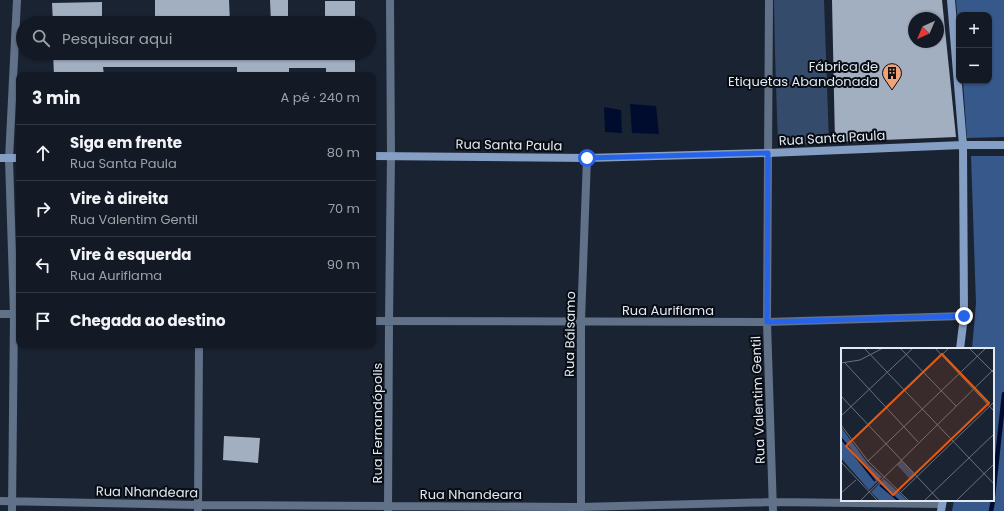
<!DOCTYPE html>
<html lang="pt">
<meta charset="utf-8">
<style>
body{margin:0;font-family:Poppins,sans-serif;background:#212732;color:#f1f3f6}
.controls{position:absolute;right:12px;top:12px;display:grid;overflow:hidden;border-radius:8px;box-shadow:0 1px 3px #0004}
.controls button{width:36px;height:36px;display:grid;place-items:center;padding:0;border:0;border-bottom:1px solid #333842;background:#141a25;color:#f1f3f6;font:20px sans-serif}
.compass{position:absolute;left:908px;top:12px;width:36px;height:36px;border-radius:50%;background:#141a25;box-shadow:0 1px 3px #0004;rotate:224deg}
.stop{position:absolute;width:12px;height:12px;margin:-9px;border:3px solid #2563eb;border-radius:50%;background:#fff}
.stop.end{background:#2563eb;border-color:#fff;box-shadow:0 1px 4px #0008}
.list{margin:0;padding:0;list-style:none}
h2{display:flex;justify-content:space-between;align-items:center;height:52px;margin:0;padding:0 16px;font-size:17px}
h2 small{font-size:13px;font-weight:400;color:#9da1a7}
.list li{display:grid;grid-template-columns:26px 1fr auto;gap:12px;align-items:center;box-sizing:border-box;height:56px;padding:0 16px;border-top:1px solid #333842}
.list b{display:block;font-size:15px;white-space:nowrap}
.list p{margin:0;font-size:13px;white-space:nowrap;color:#9da1a7}
.list em{font-size:13px;font-style:normal;color:#9da1a7}
.icon{flex:none;width:22px;height:22px;fill:none;stroke:currentColor;stroke-width:2;stroke-linecap:round;stroke-linejoin:round}
.map{position:relative;flex:none;width:1004px;height:511px;overflow:hidden}
.search{position:absolute;background:#141a25;box-shadow:0 1px 3px #0004;left:16px;top:16px;width:360px;height:44px;display:flex;align-items:center;gap:10px;box-sizing:border-box;padding:0 14px;border-radius:22px;color:#9da1a7;font-size:15px}
.panel{position:absolute;background:#141a25;box-shadow:0 1px 3px #0004;left:16px;top:72px;width:360px;height:276px;border-radius:8px}
.map>svg:first-child{display:block}
</style>
<div class="map">
<svg width="1004" height="511" viewBox="0 0 1004 511">
<rect width="100%" height="100%" fill="#1a2331"/>
<path fill="#354b6c" d="M 774,0 L 824,0 L 829,143 L 778,146 L 775,54 Z"/>
<path fill="#37588a" d="M 956,0 L 1004,0 L 1004,137 L 967,138 L 963,81 L 989,81 L 989,15 L 959,15 L 959,37 Z
M 971,156 L 1004,156 L 1004,511 L 952,511 L 954,500 L 993,500 L 993,349 L 972,349 L 976,303 Z"/>
<path fill="#000c2d" d="M 630,104 L 656,106 L 659,134 L 632,133 Z
M 604,107 L 621,110 L 622,133 L 605,132 Z"/>
<g fill="none" stroke-linecap="round" stroke-linejoin="round">
<path stroke="#000c2d" stroke-width="4.5" d="M 993,496 L 1004,394
M 991,511 L 993,500"/>
</g>
<path fill="#a2afc1" fill-rule="evenodd" d="M 155,0 L 229,0 L 230,23 L 155,23 Z
M 270,0 L 288,0 L 288,23 L 271,23 Z
M 832,0 L 942,0 L 956,137 L 835,142 ZM 914,18 L 938,18 L 938,42 L 914,42 Z
M 325,1 L 355,1 L 355,23 L 325,23 Z
M 102,2 L 102,23 L 53,23 L 52,3 Z
M 53,53 L 237,55 L 237,53 L 355,53 L 355,75 L 326,75 L 326,68 L 289,68 L 289,75 L 237,75 L 237,67 L 103,67 L 104,75 L 54,75 Z
M 224,436 L 260,438 L 258,463 L 223,460 Z"/>
<g fill="none" stroke-linecap="round" stroke-linejoin="round">
<path stroke="#617188" stroke-width="8" d="M 769,0 L 767,322 L 773,511
M 0,314 L 18,314
M 373,321 L 767,322 L 964,316
M 0,501 L 198,505 L 388,506 L 580,507 L 773,502 L 942,504
M 198,510 L 199,345
M 388,510 L 389,321 L 391,156 L 390,0
M 12,511 L 14,314 L 9,159 L 17,0
M 581,511 L 581,321 L 587,158"/>
<path stroke="#859ec3" stroke-width="8" d="M 951,0 L 963,145 L 964,316 L 960,349
M 373,156 L 587,158 L 768,153 L 963,145 L 1004,145
M 0,158 L 19,158
M 941,511 L 943,500"/>
</g>
<g fill="none" stroke-linecap="round" stroke-linejoin="round">
<path stroke="#2563eb" stroke-width="5" d="M 587,158 L 768,153 L 767,322 L 964,316"/>
</g>
<defs>
<symbol id="building-pin" viewBox="-11 -11 22 30"><path d="M0 17L-7.5 6A9.5 9.5 0 1 1 7.5 6Z" fill="#f0a279" stroke="#080c13"/><path d="M-4-6H4V6H1V3H-1V6H-4ZM-2.5-4.3h1.7v1.8h-1.7ZM.8-4.3h1.7v1.8H.8ZM-2.5-1h1.7V.8h-1.7ZM.8-1h1.7V.8H.8Z" fill="#111"/></symbol>
</defs>
<g fill-rule="evenodd">
<use href="#building-pin" x="881" y="62" width="22" height="30"/>
</g>
<g text-anchor="middle" dominant-baseline="central" stroke-width="4" stroke-linejoin="round" paint-order="stroke">
<g font-size="13" fill="#e2e9f3" stroke="#080c13" text-anchor="end">
<text x="878" y="66">Fábrica de<tspan x="878" dy="15">Etiquetas Abandonada</tspan></text>
</g>
<g font-size="13" fill="#e2e9f3" stroke="#080c13">
<text transform="translate(832 138) rotate(-3)">Rua Santa Paula</text>
<text transform="translate(509 145) rotate(1)">Rua Santa Paula</text>
<text x="668" y="310">Rua Auriflama</text>
<text transform="translate(570 334) rotate(-89)">Rua Bálsamo</text>
<text transform="translate(758 400) rotate(-92)">Rua Valentim Gentil</text>
<text transform="translate(377 423) rotate(-90)">Rua Fernandópolis</text>
<text transform="translate(147 492) rotate(1)">Rua Nhandeara</text>
<text x="471" y="494">Rua Nhandeara</text>
</g>
</g>
<g transform="translate(841 348)">
<rect width="153" height="153" fill="#1a2331"/>
<path d="M 60,112 L 75,127 L 70,132 L 56,117 Z" fill="#354b6c"/>
<path d="M 0,79 L 27,116 L 41,129 L 28,142 L 0,110 ZM 43,131 L 67,153 L 39,153 L 30,144 Z" fill="#37588a"/>
<path fill="none" stroke="#000c2d" stroke-width="2" d="M 0,90 L 34,133M 39,137 L 58,153"/>
<path fill="none" stroke="#6a727f" stroke-width="1" d="M 23,0 L 153,136M 59,0 L 115,58M 94,0 L 153,63M 128,0 L 153,25M 0,15 L 19,12 L 42,0M 4,15 L 77,94M 0,48 L 99,153M 0,68 L 72,0M 0,77 L 27,113 L 68,153M 11,93 L 108,0M 27,113 L 145,0M 0,114 L 37,153M 0,145 L 15,132M 59,145 L 153,54M 19,153 L 153,21M 83,153 L 153,86M 115,153 L 153,116"/>
<path fill="#e8590c" fill-opacity="0.15" stroke="#e8590c" stroke-width="2" d="M 101,6 L 148,55 L 52,147 L 5,98 Z"/>
<rect width="153" height="153" fill="none" stroke="#e2e9f3" stroke-width="2"/>
</g>
</svg>
<div class="controls">
<button>+</button>
<button>−</button>
</div>
<svg class="compass" viewBox="-18 -18 36 36"><path d="M0-13l5 13h-10z" fill="#e53935"/><path d="M0 13l5-13h-10z" fill="#9da1a7"/></svg>
<div class="stop" style="left:587px;top:158px"></div>
<div class="stop end" style="left:964px;top:316px"></div>
<div class="search"><svg class="icon" aria-label="search" viewBox="0 0 24 24"><circle cx="10" cy="10" r="6"/><path d="M15 15l6 6"/></svg>Pesquisar aqui</div>
<section class="panel">
<h2>3 min<small>A pé · 240 m</small></h2>
<ul class="list">
<li><svg class="icon" aria-label="ahead" viewBox="0 0 24 24"><path d="M12 20V5M6 11l6-6 6 6"/></svg><div><b>Siga em frente</b><p>Rua Santa Paula</p></div><em>80 m</em></li>
<li><svg class="icon" aria-label="right" viewBox="0 0 24 24"><path d="M7 20v-9h11M14 6l5 5-5 5"/></svg><div><b>Vire à direita</b><p>Rua Valentim Gentil</p></div><em>70 m</em></li>
<li><svg class="icon" aria-label="left" viewBox="0 0 24 24"><path d="M17 20v-9H6M10 6l-5 5 5 5"/></svg><div><b>Vire à esquerda</b><p>Rua Auriflama</p></div><em>90 m</em></li>
<li><svg class="icon" aria-label="arrive" viewBox="0 0 24 24"><path d="M6 21V4h12l-3 4 3 4H6"/></svg><div><b>Chegada ao destino</b></div></li>
</ul>
</section>
</div>
